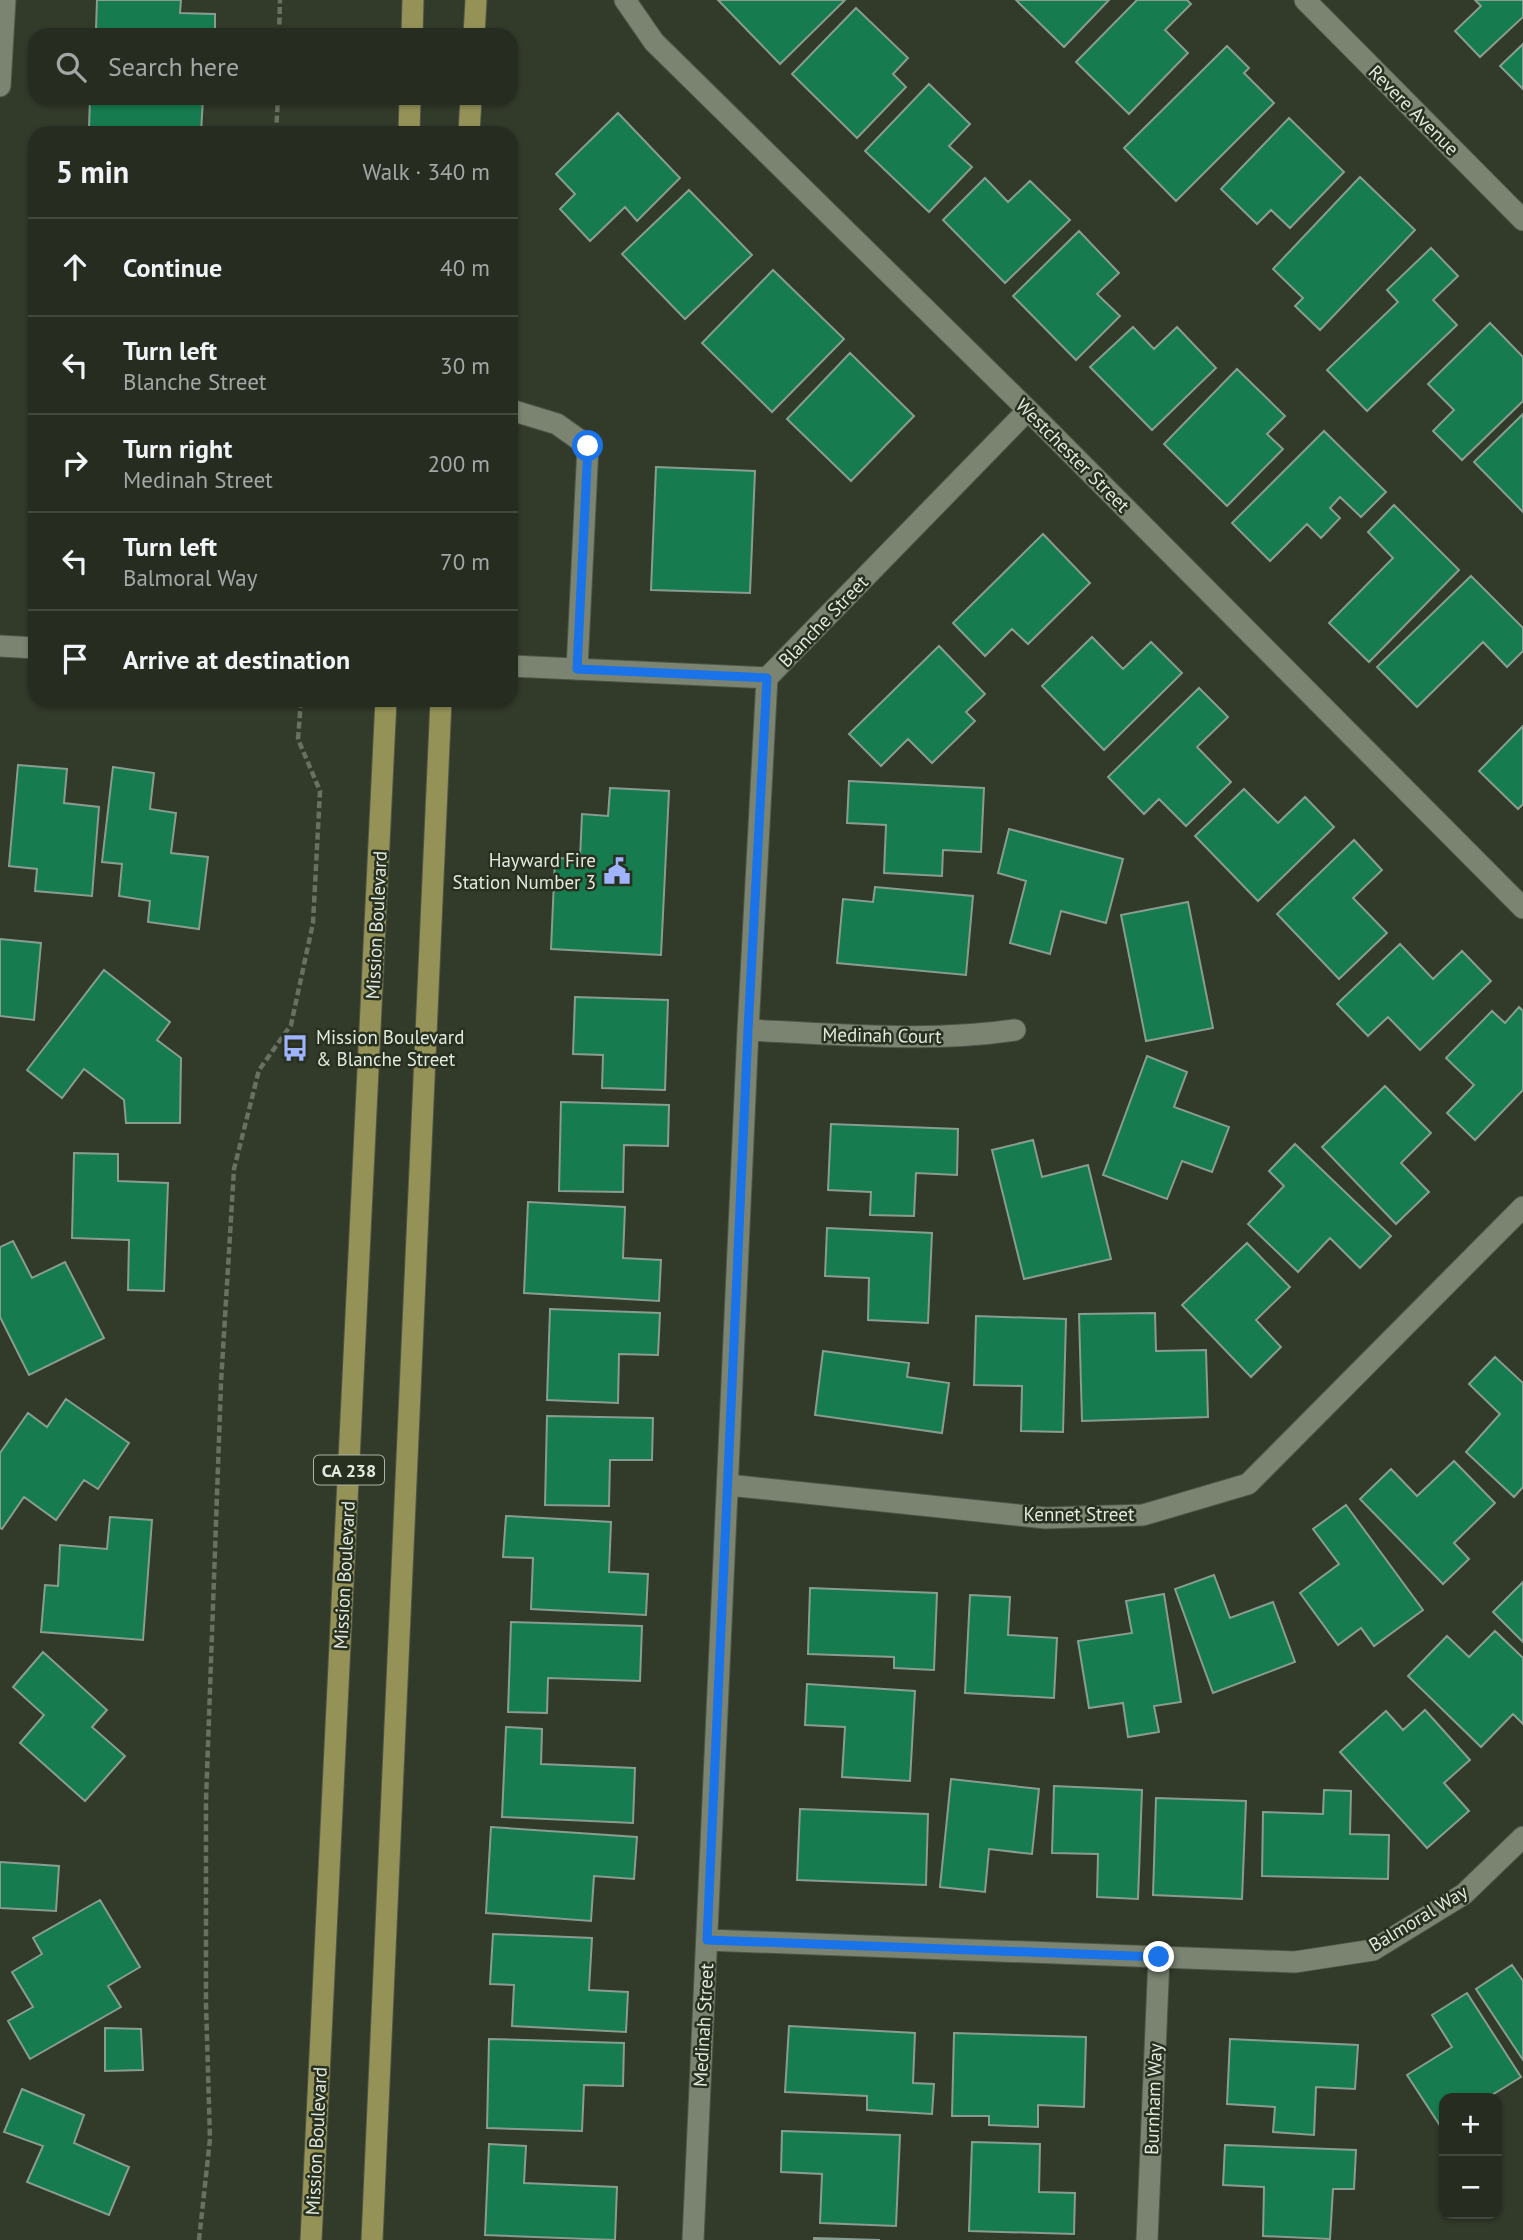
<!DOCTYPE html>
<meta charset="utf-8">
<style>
body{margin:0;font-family:"PT Sans",sans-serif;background:#2e3429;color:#f1f3f6}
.controls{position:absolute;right:21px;bottom:21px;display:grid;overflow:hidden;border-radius:14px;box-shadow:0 2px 5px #0004}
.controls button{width:63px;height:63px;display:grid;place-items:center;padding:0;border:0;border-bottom:2px solid #42483e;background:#262c20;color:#f1f3f6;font:35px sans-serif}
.stop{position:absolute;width:21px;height:21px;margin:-16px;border:5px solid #1a73e8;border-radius:50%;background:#fff}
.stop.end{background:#1a73e8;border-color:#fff;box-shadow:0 2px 7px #0008}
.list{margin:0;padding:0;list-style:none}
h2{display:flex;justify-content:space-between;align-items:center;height:91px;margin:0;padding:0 28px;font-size:30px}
h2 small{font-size:23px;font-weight:400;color:#a4a7a5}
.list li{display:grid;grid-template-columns:46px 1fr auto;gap:21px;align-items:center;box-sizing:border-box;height:98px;padding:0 28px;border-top:2px solid #42483e}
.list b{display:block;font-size:26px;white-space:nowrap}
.list p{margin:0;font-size:23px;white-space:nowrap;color:#a4a7a5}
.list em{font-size:23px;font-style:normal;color:#a4a7a5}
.icon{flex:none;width:38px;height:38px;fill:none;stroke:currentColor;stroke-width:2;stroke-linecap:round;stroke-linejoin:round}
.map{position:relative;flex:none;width:1523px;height:2240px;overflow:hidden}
.search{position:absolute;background:#262c20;box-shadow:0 2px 5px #0004;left:28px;top:28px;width:490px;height:77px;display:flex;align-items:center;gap:18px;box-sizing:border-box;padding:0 24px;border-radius:21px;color:#a4a7a5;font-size:26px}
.panel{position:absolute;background:#262c20;box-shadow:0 2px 5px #0004;left:28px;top:126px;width:490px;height:581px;border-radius:21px}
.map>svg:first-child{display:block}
</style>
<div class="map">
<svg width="1523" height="2240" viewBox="0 0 1523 2240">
<rect width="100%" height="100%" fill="#323a2a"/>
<path fill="#167c50" stroke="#889d90" stroke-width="2" d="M 97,0 L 181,0 L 180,13 L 215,14 L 215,35 L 126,35 L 126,30 L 96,29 Z
M 718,0 L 845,0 L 780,64 Z
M 1016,0 L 1109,0 L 1064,47 Z
M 1137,0 L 1187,0 L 1191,4 L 1165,30 L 1188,53 L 1129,114 L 1076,62 Z
M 1475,0 L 1523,0 L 1523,17 L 1480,57 L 1455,31 L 1481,6 Z
M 856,8 L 908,58 L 893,74 L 906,87 L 857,138 L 792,74 Z
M 1523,44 L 1523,89 L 1500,66 Z
M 1227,46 L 1249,68 L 1244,73 L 1274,103 L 1176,201 L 1124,148 Z
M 929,84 L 970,124 L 949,146 L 972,167 L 929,212 L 865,151 Z
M 90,98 L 203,98 L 201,133 L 110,133 L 110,129 L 89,129 Z
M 618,113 L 680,178 L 637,221 L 625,207 L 590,241 L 560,209 L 575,194 L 556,174 Z
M 1289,118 L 1344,172 L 1290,228 L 1271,210 L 1257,224 L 1221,189 Z
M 1360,177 L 1415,230 L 1320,330 L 1295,306 L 1303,298 L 1273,269 Z
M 985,178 L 1008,202 L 1030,181 L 1070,220 L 1005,283 L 943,220 Z
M 689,190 L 752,255 L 685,319 L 622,254 Z
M 1079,231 L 1119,273 L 1097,294 L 1120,316 L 1076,360 L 1013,296 Z
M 1431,248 L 1458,276 L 1433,300 L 1457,325 L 1367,411 L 1327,370 L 1398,302 L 1387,290 Z
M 773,270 L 844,339 L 772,412 L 702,343 Z
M 1490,323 L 1523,357 L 1523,401 L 1462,460 L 1433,431 L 1454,410 L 1428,384 Z
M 1133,327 L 1154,349 L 1177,327 L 1216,368 L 1152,430 L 1090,367 Z
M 850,353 L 914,416 L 851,481 L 787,419 Z
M 1237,369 L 1285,416 L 1267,434 L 1283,449 L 1227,506 L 1164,444 Z
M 1523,414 L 1523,512 L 1474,462 Z
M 1324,431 L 1386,492 L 1361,517 L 1340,497 L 1330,508 L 1340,518 L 1321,538 L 1307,524 L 1270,561 L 1232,523 Z
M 656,467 L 755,471 L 750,593 L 651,590 Z
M 1394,505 L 1459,570 L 1369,662 L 1329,623 L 1393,558 L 1368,532 Z
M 1043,534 L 1090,583 L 1028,644 L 1012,629 L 985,656 L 953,623 Z
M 1471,576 L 1523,628 L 1523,651 L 1507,667 L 1483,642 L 1417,707 L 1377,667 Z
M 1092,637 L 1123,669 L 1151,642 L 1182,673 L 1104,750 L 1042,686 Z
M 939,646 L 985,694 L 966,712 L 975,721 L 932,763 L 908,739 L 881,766 L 849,734 Z
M 1199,688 L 1228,717 L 1197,747 L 1231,782 L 1186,826 L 1159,799 L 1144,814 L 1108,777 Z
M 1523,726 L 1523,804 L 1518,809 L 1479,771 Z
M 18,765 L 67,769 L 64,803 L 99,807 L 92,896 L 35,891 L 37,869 L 9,866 Z
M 113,767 L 154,773 L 150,809 L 176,813 L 171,853 L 208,857 L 199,929 L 148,922 L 150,901 L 119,896 L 122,864 L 102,862 Z
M 849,781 L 984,788 L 981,852 L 943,850 L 942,876 L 884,873 L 886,825 L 847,823 Z
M 610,788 L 669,791 L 661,955 L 551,949 L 555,858 L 580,859 L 582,814 L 608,816 Z
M 1244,789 L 1278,823 L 1305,797 L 1334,827 L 1258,901 L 1195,836 Z
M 1009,829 L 1123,859 L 1106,923 L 1061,911 L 1050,954 L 1010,943 L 1026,881 L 998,873 Z
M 1354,840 L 1382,870 L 1353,898 L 1387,933 L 1339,979 L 1277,914 Z
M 875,887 L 973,896 L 966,975 L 837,963 L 843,899 L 873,902 Z
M 1188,902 L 1213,1028 L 1146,1041 L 1121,915 Z
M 0,939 L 41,943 L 34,1020 L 0,1016 Z
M 1400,944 L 1433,979 L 1462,951 L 1491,981 L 1420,1050 L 1388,1017 L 1368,1036 L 1337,1004 Z
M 104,970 L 170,1022 L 157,1040 L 181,1058 L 180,1123 L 126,1123 L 124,1100 L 84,1069 L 62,1098 L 27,1070 Z
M 575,997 L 668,1000 L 665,1090 L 602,1088 L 603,1055 L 573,1054 Z
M 1519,1007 L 1523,1011 L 1523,1090 L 1475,1140 L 1447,1113 L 1474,1085 L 1446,1058 L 1492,1011 L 1505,1023 Z
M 1147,1056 L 1187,1072 L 1174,1107 L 1229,1127 L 1212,1172 L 1182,1161 L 1167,1199 L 1103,1175 Z
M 1385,1086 L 1431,1133 L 1401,1163 L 1429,1192 L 1396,1224 L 1322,1147 Z
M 561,1102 L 669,1105 L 668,1146 L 624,1145 L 623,1192 L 559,1191 Z
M 831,1124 L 958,1129 L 957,1175 L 916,1173 L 914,1216 L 870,1215 L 871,1192 L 828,1190 Z
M 1033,1140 L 1042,1177 L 1088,1165 L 1111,1259 L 1024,1279 L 992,1150 Z
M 1295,1144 L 1391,1236 L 1360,1268 L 1330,1238 L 1298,1272 L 1248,1224 L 1284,1186 L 1269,1171 Z
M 74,1153 L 118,1154 L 118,1181 L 168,1183 L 164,1291 L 128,1290 L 129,1240 L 72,1238 Z
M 528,1202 L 625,1207 L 623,1258 L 661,1260 L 659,1301 L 524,1293 Z
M 827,1228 L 932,1233 L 928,1323 L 868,1320 L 869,1278 L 825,1276 Z
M 13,1241 L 32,1278 L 65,1262 L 104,1338 L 29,1375 L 0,1317 L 0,1247 Z
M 1247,1243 L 1290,1287 L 1256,1320 L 1281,1347 L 1251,1377 L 1182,1305 Z
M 550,1309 L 660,1313 L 658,1355 L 619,1354 L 618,1403 L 547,1400 Z
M 1155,1313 L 1156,1351 L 1206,1350 L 1208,1417 L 1082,1421 L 1079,1314 Z
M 976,1316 L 1066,1319 L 1063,1432 L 1021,1431 L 1022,1386 L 974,1385 Z
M 823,1351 L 909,1363 L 907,1377 L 949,1383 L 942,1433 L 815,1415 Z
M 1495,1357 L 1523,1383 L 1523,1487 L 1514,1497 L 1466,1452 L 1500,1414 L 1469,1384 Z
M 66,1399 L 129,1443 L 98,1489 L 84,1480 L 56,1520 L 24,1497 L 2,1529 L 0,1528 L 0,1453 L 28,1413 L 47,1427 Z
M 547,1416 L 653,1418 L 652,1460 L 610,1460 L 609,1506 L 545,1505 Z
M 1454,1461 L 1495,1503 L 1454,1543 L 1469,1559 L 1443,1584 L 1360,1499 L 1391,1469 L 1417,1496 Z
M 1346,1505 L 1423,1610 L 1374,1646 L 1361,1628 L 1338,1645 L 1300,1593 L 1339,1564 L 1313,1529 Z
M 506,1516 L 611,1522 L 609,1572 L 648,1574 L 646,1615 L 531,1609 L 533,1558 L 503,1557 Z
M 110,1517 L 152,1520 L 143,1640 L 41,1632 L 45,1585 L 58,1586 L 60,1545 L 107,1549 Z
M 1214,1575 L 1230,1618 L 1273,1602 L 1295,1662 L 1213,1693 L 1175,1589 Z
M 1523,1582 L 1523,1642 L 1493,1612 Z
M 810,1588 L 937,1593 L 934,1670 L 894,1668 L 894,1657 L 808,1654 Z
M 1164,1594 L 1181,1702 L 1154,1706 L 1159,1732 L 1128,1737 L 1123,1703 L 1089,1708 L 1078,1641 L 1132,1633 L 1126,1601 Z
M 970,1595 L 1010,1597 L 1008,1635 L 1057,1638 L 1054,1698 L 965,1693 Z
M 511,1622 L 642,1626 L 640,1681 L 548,1678 L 547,1713 L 508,1712 Z
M 1495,1631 L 1523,1658 L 1523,1724 L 1513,1714 L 1481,1747 L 1408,1676 L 1447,1636 L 1469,1657 Z
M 43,1652 L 107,1710 L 92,1727 L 125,1756 L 85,1801 L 20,1743 L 44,1715 L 13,1687 Z
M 807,1684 L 915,1691 L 910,1781 L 842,1777 L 845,1727 L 805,1725 Z
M 1425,1710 L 1470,1760 L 1444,1783 L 1469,1811 L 1427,1848 L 1340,1752 L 1386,1711 L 1403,1730 Z
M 506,1727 L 542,1729 L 541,1764 L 635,1768 L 633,1823 L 502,1817 Z
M 951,1779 L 1039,1789 L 1032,1854 L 989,1849 L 985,1892 L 940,1887 Z
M 1054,1786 L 1142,1790 L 1138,1899 L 1097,1897 L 1098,1854 L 1052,1853 Z
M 1324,1790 L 1351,1791 L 1350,1834 L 1389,1835 L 1388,1879 L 1262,1876 L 1263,1812 L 1323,1814 Z
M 1156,1798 L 1246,1801 L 1242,1899 L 1153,1895 Z
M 800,1809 L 928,1814 L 926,1885 L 797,1880 Z
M 491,1827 L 637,1837 L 634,1879 L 594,1876 L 591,1921 L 486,1913 Z
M 0,1862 L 59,1866 L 56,1911 L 0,1908 Z
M 100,1900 L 140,1967 L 108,1986 L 121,2007 L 30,2059 L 8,2021 L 33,2007 L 12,1972 L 42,1954 L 33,1938 Z
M 493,1934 L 592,1938 L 589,1990 L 628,1992 L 626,2032 L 512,2026 L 514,1985 L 490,1984 Z
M 1512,1965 L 1523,1981 L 1523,2060 L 1476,1989 Z
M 1467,1993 L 1521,2077 L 1487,2098 L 1444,2098 L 1444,2125 L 1441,2127 L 1407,2075 L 1452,2047 L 1432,2015 Z
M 789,2026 L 915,2033 L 913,2083 L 934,2084 L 932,2114 L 867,2110 L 867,2096 L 785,2092 Z
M 105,2028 L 141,2029 L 143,2070 L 105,2071 Z
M 954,2033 L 1086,2037 L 1084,2107 L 1038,2105 L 1038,2127 L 989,2125 L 989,2116 L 952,2116 Z
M 489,2039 L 624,2043 L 623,2086 L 584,2085 L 582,2131 L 487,2128 Z
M 1230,2039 L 1358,2045 L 1355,2089 L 1316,2087 L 1314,2135 L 1273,2132 L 1275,2107 L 1227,2104 Z
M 22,2089 L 84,2115 L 74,2143 L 129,2167 L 109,2215 L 27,2182 L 43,2146 L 4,2132 Z
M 782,2131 L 900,2135 L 896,2226 L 820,2223 L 822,2174 L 781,2172 Z
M 972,2142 L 1040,2144 L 1039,2192 L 1075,2193 L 1074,2234 L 969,2231 Z
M 489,2144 L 526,2146 L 524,2183 L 617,2187 L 615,2240 L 485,2235 Z
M 1225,2145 L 1356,2150 L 1354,2189 L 1333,2189 L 1330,2239 L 1263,2236 L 1264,2187 L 1223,2185 Z
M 814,2238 L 880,2240 L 814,2240 Z"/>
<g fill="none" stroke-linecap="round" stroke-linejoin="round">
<defs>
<path id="lane" d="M 511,410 L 557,424 L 588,446 L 577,669"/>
<path id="street" d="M 625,0 L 654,42 L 1028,410 L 1523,908
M 1305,0 L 1523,220
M 0,86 L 5,0
M 0,646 L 35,648
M 511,666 L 767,678 L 1028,410
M 748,1030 C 837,1034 927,1043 1015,1030
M 728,1485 L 1046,1518 L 1143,1515 L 1248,1484 L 1523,1207
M 707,1940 L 1295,1962 L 1373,1950 L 1464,1894 L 1523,1837
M 693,2240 L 748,1030 L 767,678
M 1147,2240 L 1159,1957"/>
<path id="primary" d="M 412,35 L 413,0
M 474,35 L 476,0
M 409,133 L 410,98
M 469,133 L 471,98
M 311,2240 L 386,700
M 372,2240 L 441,700"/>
</defs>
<use href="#lane" stroke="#4e5547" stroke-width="23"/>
<use href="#street" stroke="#4e5547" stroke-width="23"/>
<use href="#primary" stroke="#4e5547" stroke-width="23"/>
<path stroke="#697062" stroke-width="4.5" stroke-dasharray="7 3.5" stroke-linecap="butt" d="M 279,35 L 280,0
M 276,133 L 278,98
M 199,2240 L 210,2139 L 206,2004 L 206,1801 L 221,1383 L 234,1169 L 259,1070 L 291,1025 L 313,923 L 320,791 L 298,739 L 301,700"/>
<use href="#lane" stroke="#7a8471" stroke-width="21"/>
<use href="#street" stroke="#7a8471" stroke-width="21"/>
<use href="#primary" stroke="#949257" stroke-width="21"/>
</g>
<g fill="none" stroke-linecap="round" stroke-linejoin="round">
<path stroke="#1a73e8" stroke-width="9" d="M 588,446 L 577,669 L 767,678 L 748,1030 L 707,1940 L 1159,1957"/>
</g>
<defs>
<symbol id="civic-bare" viewBox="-9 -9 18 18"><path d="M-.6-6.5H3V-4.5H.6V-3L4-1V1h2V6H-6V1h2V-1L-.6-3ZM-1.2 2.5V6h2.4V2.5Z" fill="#a0b3fd" stroke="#283020" stroke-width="2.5" paint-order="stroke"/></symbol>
<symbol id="bus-bare" viewBox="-9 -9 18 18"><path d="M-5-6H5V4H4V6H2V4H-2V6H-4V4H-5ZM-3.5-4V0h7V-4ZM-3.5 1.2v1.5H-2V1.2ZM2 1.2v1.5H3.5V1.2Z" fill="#a0b3fd" stroke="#283020" stroke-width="2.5" paint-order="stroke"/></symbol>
</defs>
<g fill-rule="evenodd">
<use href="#civic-bare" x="598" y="852" width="38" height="38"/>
<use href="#bus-bare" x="276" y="1029" width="38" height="38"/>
</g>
<g text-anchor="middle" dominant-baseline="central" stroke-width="5" stroke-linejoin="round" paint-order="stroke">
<rect fill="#283020" stroke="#abb2a6" stroke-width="2" x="314" y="1455.5" width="70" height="29" rx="5"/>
<g font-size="18" font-weight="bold" fill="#e3e9df">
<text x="349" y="1470">CA 238</text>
</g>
<g font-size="19" fill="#e3e9df" stroke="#283020">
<text transform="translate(1414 110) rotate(45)">Revere Avenue</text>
<text transform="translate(1073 455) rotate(45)">Westchester Street</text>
<text transform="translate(823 621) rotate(-46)">Blanche Street</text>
<text transform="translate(376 925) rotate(-87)">Mission Boulevard</text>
<text transform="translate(882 1035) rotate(1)">Medinah Court</text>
<text x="1079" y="1514">Kennet Street</text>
<text transform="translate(344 1575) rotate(-87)">Mission Boulevard</text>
<text transform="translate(1418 1918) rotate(-31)">Balmoral Way</text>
<text transform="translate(703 2025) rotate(-87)">Medinah Street</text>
<text transform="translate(1153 2099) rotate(-88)">Burnham Way</text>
<text transform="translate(316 2141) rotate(-87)">Mission Boulevard</text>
</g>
<g font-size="19" fill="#e3e9df" stroke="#283020" text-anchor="end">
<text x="596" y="860">Hayward Fire<tspan x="596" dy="22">Station Number 3</tspan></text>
<text x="316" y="1037" text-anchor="start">Mission Boulevard<tspan x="316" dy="22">&amp; Blanche Street</tspan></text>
</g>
</g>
</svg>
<div class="controls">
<button>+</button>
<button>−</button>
</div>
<div class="stop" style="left:588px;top:446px"></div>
<div class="stop end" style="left:1159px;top:1957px"></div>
<div class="search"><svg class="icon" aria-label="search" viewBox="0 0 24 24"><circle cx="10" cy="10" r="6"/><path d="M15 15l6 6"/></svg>Search here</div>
<section class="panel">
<h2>5 min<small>Walk · 340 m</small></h2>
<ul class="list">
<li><svg class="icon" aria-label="ahead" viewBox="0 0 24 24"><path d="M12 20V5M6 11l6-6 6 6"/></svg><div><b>Continue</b></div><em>40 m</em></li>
<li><svg class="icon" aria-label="left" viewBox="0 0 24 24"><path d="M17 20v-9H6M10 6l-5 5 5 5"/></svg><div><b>Turn left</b><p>Blanche Street</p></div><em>30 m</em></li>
<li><svg class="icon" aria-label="right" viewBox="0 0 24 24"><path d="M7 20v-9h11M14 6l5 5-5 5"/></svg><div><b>Turn right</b><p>Medinah Street</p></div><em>200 m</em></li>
<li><svg class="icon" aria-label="left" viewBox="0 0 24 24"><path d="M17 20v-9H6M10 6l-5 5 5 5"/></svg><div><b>Turn left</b><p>Balmoral Way</p></div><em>70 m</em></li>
<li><svg class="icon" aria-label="arrive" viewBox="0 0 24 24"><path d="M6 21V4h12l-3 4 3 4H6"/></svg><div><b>Arrive at destination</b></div></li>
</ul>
</section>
</div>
